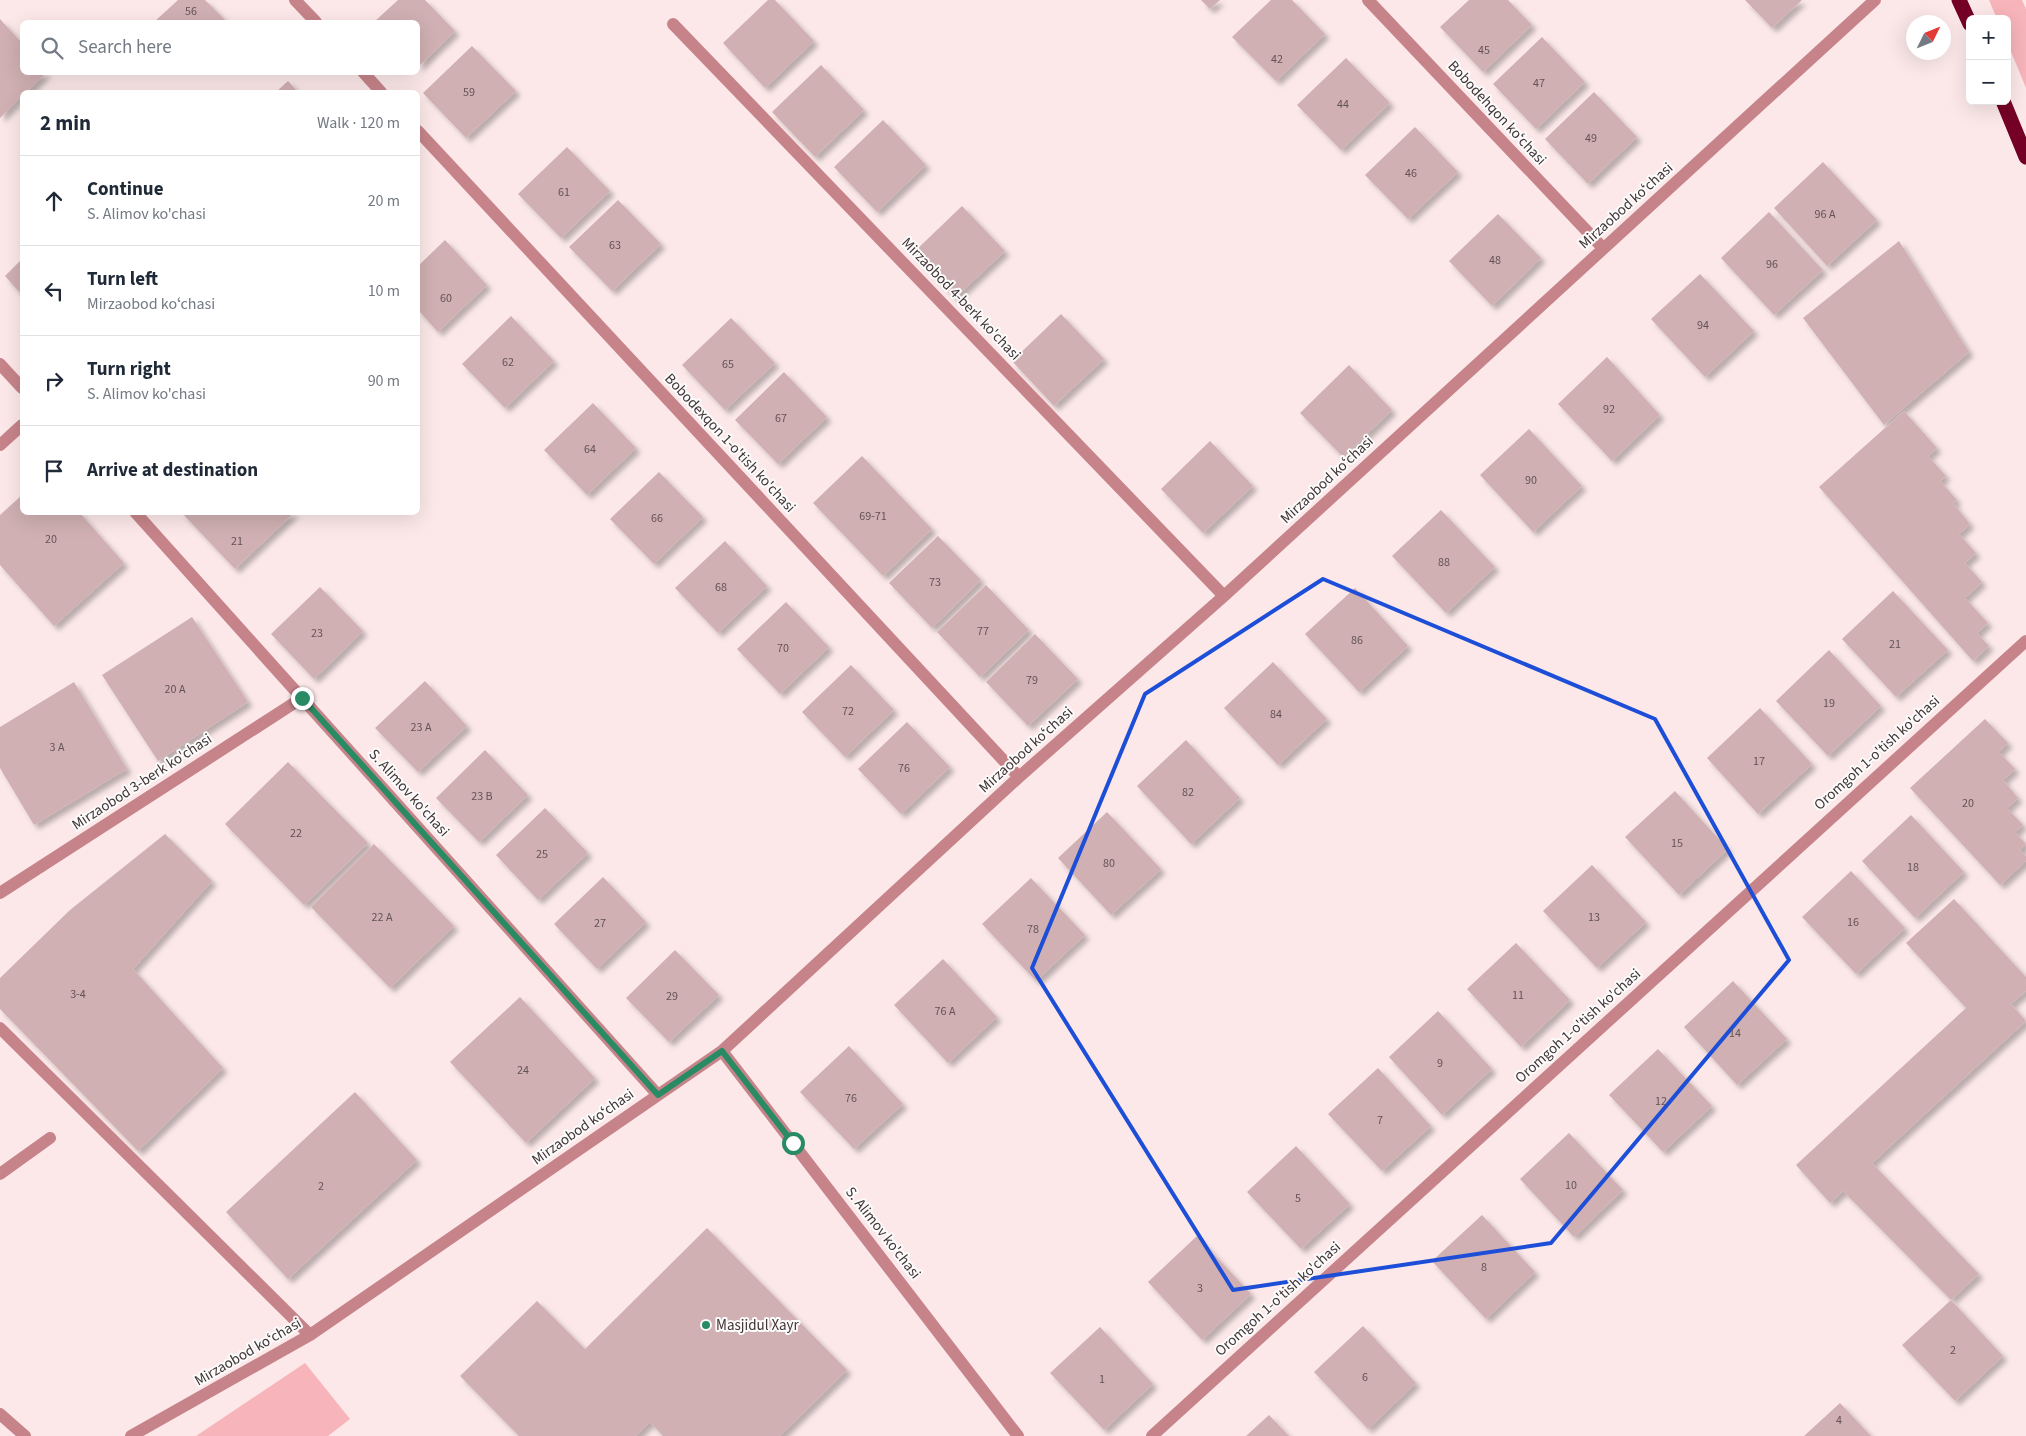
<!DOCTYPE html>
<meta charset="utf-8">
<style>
body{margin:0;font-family:"Source Sans 3",sans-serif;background:#f2f2f3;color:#1f2937}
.controls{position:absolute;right:15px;top:15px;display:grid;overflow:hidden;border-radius:8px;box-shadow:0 5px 20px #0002}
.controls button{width:45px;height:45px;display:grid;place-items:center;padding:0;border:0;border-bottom:1px solid #e0e1e3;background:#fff;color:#1f2937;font:25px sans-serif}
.compass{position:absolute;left:1906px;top:15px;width:45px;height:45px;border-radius:50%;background:#fff;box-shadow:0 5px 20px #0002;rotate:47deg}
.stop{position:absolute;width:15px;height:15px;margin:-11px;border:4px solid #298b64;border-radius:50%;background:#fff}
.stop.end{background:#298b64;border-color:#fff;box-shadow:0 1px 5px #0008}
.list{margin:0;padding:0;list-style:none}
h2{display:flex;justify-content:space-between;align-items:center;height:65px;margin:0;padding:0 20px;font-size:21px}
h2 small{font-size:16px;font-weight:400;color:#747a83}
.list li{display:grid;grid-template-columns:32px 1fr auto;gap:15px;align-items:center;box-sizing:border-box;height:90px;padding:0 20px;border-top:1px solid #e0e1e3}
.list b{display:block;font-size:19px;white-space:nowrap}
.list p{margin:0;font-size:16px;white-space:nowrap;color:#747a83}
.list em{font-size:16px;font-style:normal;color:#747a83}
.icon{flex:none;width:28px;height:28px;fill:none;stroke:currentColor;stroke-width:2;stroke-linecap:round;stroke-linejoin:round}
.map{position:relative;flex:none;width:2026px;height:1436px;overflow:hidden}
.search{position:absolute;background:#fff;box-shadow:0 5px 20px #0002;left:20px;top:20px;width:400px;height:55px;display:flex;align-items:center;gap:12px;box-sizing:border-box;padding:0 18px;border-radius:8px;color:#747a83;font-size:19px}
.panel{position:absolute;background:#fff;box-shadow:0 5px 20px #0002;left:20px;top:90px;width:400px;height:425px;border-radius:8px}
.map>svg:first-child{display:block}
</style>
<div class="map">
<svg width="2026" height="1436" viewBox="0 0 2026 1436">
<defs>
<filter id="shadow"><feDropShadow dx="4.5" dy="4.5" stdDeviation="2.5" flood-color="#0004"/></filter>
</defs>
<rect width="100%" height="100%" fill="#fce8e9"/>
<path fill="#f7b4ba" d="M 1989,0 L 2022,0 L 2026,9 L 2026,88 L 2007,42 L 2007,19 L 1997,19 Z
M 305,1363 L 350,1419 L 328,1436 L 196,1436 Z"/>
<path fill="#d0b0b2" filter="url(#shadow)" d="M 178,0 L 205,0 L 227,22 L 154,22 Z
M 398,0 L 425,0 L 455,31 L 418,67 L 418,22 L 374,22 Z
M 768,0 L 775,0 L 814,41 L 765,88 L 723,43 Z
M 1201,0 L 1220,0 L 1210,9 Z
M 1271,0 L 1292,0 L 1325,34 L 1276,81 L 1232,37 Z
M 1469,0 L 1508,0 L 1532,25 L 1483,72 L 1440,27 Z
M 1745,0 L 1802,0 L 1772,28 Z
M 0,19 L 22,43 L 22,72 L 47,72 L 27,92 L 22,92 L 22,96 L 0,118 Z
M 1542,37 L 1585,82 L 1536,129 L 1493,84 Z
M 472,46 L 516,91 L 466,138 L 423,93 Z
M 1346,58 L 1390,103 L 1341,150 L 1297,105 Z
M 821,65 L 864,110 L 815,157 L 772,112 Z
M 288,81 L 298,92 L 276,92 Z
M 1594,92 L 1637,137 L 1588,184 L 1545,139 Z
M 883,120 L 926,165 L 877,212 L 834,167 Z
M 1415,127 L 1458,172 L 1408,219 L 1365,175 Z
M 567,147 L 610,191 L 561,238 L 518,194 Z
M 1823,162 L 1877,220 L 1827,266 L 1774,208 Z
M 618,200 L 661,244 L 612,291 L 569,247 Z
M 962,206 L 1005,251 L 955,298 L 913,253 Z
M 1769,212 L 1823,270 L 1774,315 L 1721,258 Z
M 1498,214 L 1541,258 L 1492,306 L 1449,261 Z
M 445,240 L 487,285 L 438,332 L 418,310 L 418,266 Z
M 1899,241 L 1969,352 L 1884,425 L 1803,318 Z
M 22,259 L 22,295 L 5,276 Z
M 1700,274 L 1754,331 L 1705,377 L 1651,319 Z
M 1061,314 L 1104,359 L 1054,406 L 1012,361 Z
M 511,316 L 554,361 L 505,408 L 462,364 Z
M 731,318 L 775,363 L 725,410 L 682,365 Z
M 1607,357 L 1660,415 L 1612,461 L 1558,404 Z
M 1349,365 L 1392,410 L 1343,457 L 1300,413 Z
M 784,372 L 827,417 L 778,464 L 735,420 Z
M 593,403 L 636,448 L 587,495 L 544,450 Z
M 1904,411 L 1937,448 L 1928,456 L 1946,476 L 1940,481 L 1957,500 L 1953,503 L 1970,524 L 1959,534 L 1976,553 L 1965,563 L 1982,582 L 1965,598 L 1988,623 L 1977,633 L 1989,646 L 1973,661 L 1819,487 Z
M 1529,429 L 1582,486 L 1533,532 L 1480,475 Z
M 1210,441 L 1253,486 L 1203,533 L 1161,489 Z
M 862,456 L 932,529 L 883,576 L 813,503 Z
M 659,472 L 703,517 L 654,564 L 610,519 Z
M 22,495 L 22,512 L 79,512 L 124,563 L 54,626 L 0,565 L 0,515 Z
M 1441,510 L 1495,567 L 1446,613 L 1392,556 Z
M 181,512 L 295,512 L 235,569 Z
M 938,536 L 981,580 L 932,628 L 889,583 Z
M 725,541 L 767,586 L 718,633 L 675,588 Z
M 986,585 L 1029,630 L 980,677 L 937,632 Z
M 320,587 L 363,631 L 314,679 L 271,634 Z
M 1355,588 L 1408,646 L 1359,692 L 1305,634 Z
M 1893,591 L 1948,650 L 1896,697 L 1842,639 Z
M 786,602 L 829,647 L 780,694 L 737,649 Z
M 192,617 L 248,702 L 158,761 L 102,675 Z
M 1035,634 L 1078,679 L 1028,726 L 986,682 Z
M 1829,650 L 1881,706 L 1828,756 L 1776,701 Z
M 1273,662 L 1327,719 L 1278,765 L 1224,708 Z
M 851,665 L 894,710 L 845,757 L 802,712 Z
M 425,681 L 467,726 L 418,772 L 375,728 Z
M 74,682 L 127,769 L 34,825 L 0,768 L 0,727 Z
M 1760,708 L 1812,764 L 1758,814 L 1707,758 Z
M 1985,719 L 2008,743 L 1999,752 L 2015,769 L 2003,780 L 2018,798 L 2007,808 L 2023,825 L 2015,832 L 2026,844 L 2020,850 L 2026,856 L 2026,861 L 2000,885 L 1910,788 Z
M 907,722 L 950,767 L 901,814 L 858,769 Z
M 1186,740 L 1240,798 L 1191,844 L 1137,786 Z
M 485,750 L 528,795 L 479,842 L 436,798 Z
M 288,762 L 368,843 L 304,905 L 225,824 Z
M 1675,791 L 1728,849 L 1679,895 L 1625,837 Z
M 545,808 L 588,853 L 538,900 L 496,855 Z
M 1107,812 L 1161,869 L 1111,915 L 1058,858 Z
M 1911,815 L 1964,872 L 1915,918 L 1862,861 Z
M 165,834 L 212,881 L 133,969 L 223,1068 L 138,1151 L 0,1009 L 0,978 L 70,910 Z
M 374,844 L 454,926 L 390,988 L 311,907 Z
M 1592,865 L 1646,922 L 1597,968 L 1543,911 Z
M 1851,871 L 1905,928 L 1856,974 L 1802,917 Z
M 603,877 L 646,922 L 597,969 L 554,924 Z
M 1031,878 L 1085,935 L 1036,981 L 982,924 Z
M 1954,899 L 2026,977 L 2026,991 L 2011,1004 L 2026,1021 L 1872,1163 L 1979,1274 L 1951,1300 L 1843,1191 L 1830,1203 L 1796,1165 L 1966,1008 L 1906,943 Z
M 1516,943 L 1570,1000 L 1521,1047 L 1467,989 Z
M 675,950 L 719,995 L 669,1042 L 626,998 Z
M 943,959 L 997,1017 L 948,1063 L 894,1005 Z
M 1733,981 L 1787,1039 L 1737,1085 L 1684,1027 Z
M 520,997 L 595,1078 L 526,1143 L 450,1062 Z
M 1438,1011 L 1492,1069 L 1442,1115 L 1389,1057 Z
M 849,1046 L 903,1104 L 854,1149 L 800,1092 Z
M 1658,1049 L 1712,1106 L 1663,1152 L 1609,1095 Z
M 1378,1068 L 1431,1126 L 1382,1171 L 1328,1114 Z
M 355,1092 L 417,1160 L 288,1279 L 226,1212 Z
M 1569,1133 L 1623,1190 L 1574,1237 L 1520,1179 Z
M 1296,1146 L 1350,1204 L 1301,1249 L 1247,1192 Z
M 1482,1215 L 1535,1272 L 1486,1319 L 1432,1261 Z
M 707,1228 L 847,1370 L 780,1436 L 663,1436 L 650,1422 L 636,1436 L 519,1436 L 460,1376 L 537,1301 L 585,1349 Z
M 1197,1236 L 1251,1294 L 1202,1340 L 1148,1282 Z
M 1951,1300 L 2003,1356 L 1955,1401 L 1902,1345 Z
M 1363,1326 L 1416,1383 L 1368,1429 L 1314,1372 Z
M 1100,1327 L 1153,1384 L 1104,1430 L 1050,1373 Z
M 1840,1403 L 1871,1436 L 1804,1436 Z
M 1269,1415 L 1289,1436 L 1246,1436 Z"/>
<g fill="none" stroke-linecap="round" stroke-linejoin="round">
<path stroke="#c6848a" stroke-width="12" d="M 295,0 L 316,22
M 1368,0 L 1603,248
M 673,24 L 1224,596
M 363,72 L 381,92
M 418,131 L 1019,777
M 0,364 L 22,388
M 0,445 L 22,425
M 135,512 L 658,1095
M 0,893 L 302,698
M 0,1028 L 310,1335
M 722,1051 L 1018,1436
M 0,1174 L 50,1138
M 0,1414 L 25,1436
M 131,1436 L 310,1335 L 722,1051 L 1019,777 L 1224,596 L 1875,0
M 1152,1436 L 2026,641"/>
<path stroke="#750026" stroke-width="15" d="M 1959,0 L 1970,24
M 2003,101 L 2026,157"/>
</g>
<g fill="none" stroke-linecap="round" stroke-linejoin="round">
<path stroke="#298b64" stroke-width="6" d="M 302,698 L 658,1095 L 722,1051 L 793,1143"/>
</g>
<path fill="none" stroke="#1d4ed8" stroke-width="4" stroke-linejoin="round" d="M 1323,579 L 1655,719 L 1789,960 L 1551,1243 L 1233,1290 L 1032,968 L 1145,694 Z"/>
<circle fill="#298b64" stroke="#fbfbfb" stroke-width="2" cx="706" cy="1325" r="5"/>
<g text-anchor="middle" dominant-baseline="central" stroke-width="4" stroke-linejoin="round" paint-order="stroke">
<g font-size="12" fill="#655354">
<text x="191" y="11">56</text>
<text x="1484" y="50">45</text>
<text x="1277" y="59">42</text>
<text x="1539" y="83">47</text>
<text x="469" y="92">59</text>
<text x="1343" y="104">44</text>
<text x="1591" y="138">49</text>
<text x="1411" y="173">46</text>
<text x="564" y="192">61</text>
<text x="1825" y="214">96 А</text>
<text x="615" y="245">63</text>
<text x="1495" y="260">48</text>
<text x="1772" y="264">96</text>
<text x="446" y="298">60</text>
<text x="1703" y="325">94</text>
<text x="508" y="362">62</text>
<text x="728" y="364">65</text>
<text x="1609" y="409">92</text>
<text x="781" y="418">67</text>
<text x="590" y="449">64</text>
<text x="1531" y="480">90</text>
<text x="873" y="516">69-71</text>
<text x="657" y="518">66</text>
<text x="51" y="539">20</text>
<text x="237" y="541">21</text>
<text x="1444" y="562">88</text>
<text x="935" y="582">73</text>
<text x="721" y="587">68</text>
<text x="983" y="631">77</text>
<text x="317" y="633">23</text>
<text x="1357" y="640">86</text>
<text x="1895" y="644">21</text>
<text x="783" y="648">70</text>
<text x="1032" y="680">79</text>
<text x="175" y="689">20 A</text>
<text x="1829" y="703">19</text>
<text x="848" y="711">72</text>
<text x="1276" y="714">84</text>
<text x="421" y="727">23 A</text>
<text x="57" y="747">3 A</text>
<text x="1759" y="761">17</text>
<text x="904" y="768">76</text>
<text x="1188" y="792">82</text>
<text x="482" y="796">23 B</text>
<text x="1968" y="803">20</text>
<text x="296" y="833">22</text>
<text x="1677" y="843">15</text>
<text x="542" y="854">25</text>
<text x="1109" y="863">80</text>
<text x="1913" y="867">18</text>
<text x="382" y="917">22 A</text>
<text x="1594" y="917">13</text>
<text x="1853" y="922">16</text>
<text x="600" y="923">27</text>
<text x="1033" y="929">78</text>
<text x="78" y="994">3-4</text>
<text x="1518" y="995">11</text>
<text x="672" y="996">29</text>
<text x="945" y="1011">76 А</text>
<text x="1735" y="1033">14</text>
<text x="1440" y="1063">9</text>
<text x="523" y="1070">24</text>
<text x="851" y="1098">76</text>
<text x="1661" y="1101">12</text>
<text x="1380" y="1120">7</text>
<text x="1571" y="1185">10</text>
<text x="321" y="1186">2</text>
<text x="1298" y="1198">5</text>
<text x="1484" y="1267">8</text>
<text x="1200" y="1288">3</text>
<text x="1953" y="1350">2</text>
<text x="1365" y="1377">6</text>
<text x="1102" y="1379">1</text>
<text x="1839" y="1420">4</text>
</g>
<g font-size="15" fill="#413435" stroke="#fbfbfb">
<text transform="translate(1497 113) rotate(47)">Bobodehqon koʻchasi</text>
<text transform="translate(1626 206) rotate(-42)">Mirzaobod koʻchasi</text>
<text transform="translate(961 299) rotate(46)">Mirzaobod 4-berk ko'chasi</text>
<text transform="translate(730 443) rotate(47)">Bobodexqon 1-o'tish ko'chasi</text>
<text transform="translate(1327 480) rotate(-43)">Mirzaobod koʻchasi</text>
<text transform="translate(1026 750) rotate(-42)">Mirzaobod koʻchasi</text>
<text transform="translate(1877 753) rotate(-42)">Oromgoh 1-o'tish ko'chasi</text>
<text transform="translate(142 782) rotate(-33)">Mirzaobod 3-berk ko'chasi</text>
<text transform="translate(409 793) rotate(48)">S. Alimov ko'chasi</text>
<text transform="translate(1578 1026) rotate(-42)">Oromgoh 1-o'tish ko'chasi</text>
<text transform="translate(583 1127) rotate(-35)">Mirzaobod koʻchasi</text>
<text transform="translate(883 1233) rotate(52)">S. Alimov ko'chasi</text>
<text transform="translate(1278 1299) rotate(-42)">Oromgoh 1-o'tish ko'chasi</text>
<text transform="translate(248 1352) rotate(-30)">Mirzaobod koʻchasi</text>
</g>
<g font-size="15" fill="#413435" stroke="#fbfbfb" text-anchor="start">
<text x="716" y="1325">Masjidul Xayr</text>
</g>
</g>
</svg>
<div class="controls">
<button>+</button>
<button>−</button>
</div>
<svg class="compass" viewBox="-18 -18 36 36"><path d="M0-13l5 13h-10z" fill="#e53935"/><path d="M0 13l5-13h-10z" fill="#747a83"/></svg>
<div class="stop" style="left:793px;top:1143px"></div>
<div class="stop end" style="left:302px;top:698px"></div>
<div class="search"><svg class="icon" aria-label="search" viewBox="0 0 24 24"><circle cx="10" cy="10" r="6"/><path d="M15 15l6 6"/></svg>Search here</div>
<section class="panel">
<h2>2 min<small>Walk · 120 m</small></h2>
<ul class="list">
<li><svg class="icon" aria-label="ahead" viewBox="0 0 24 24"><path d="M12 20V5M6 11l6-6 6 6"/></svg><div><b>Continue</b><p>S. Alimov ko'chasi</p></div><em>20 m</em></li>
<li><svg class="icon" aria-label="left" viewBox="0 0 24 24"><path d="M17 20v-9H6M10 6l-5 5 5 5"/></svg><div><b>Turn left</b><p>Mirzaobod koʻchasi</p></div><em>10 m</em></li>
<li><svg class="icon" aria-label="right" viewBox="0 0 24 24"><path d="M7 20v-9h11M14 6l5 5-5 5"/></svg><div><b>Turn right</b><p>S. Alimov ko'chasi</p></div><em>90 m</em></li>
<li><svg class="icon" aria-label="arrive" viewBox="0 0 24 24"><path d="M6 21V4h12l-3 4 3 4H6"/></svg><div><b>Arrive at destination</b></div></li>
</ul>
</section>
</div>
